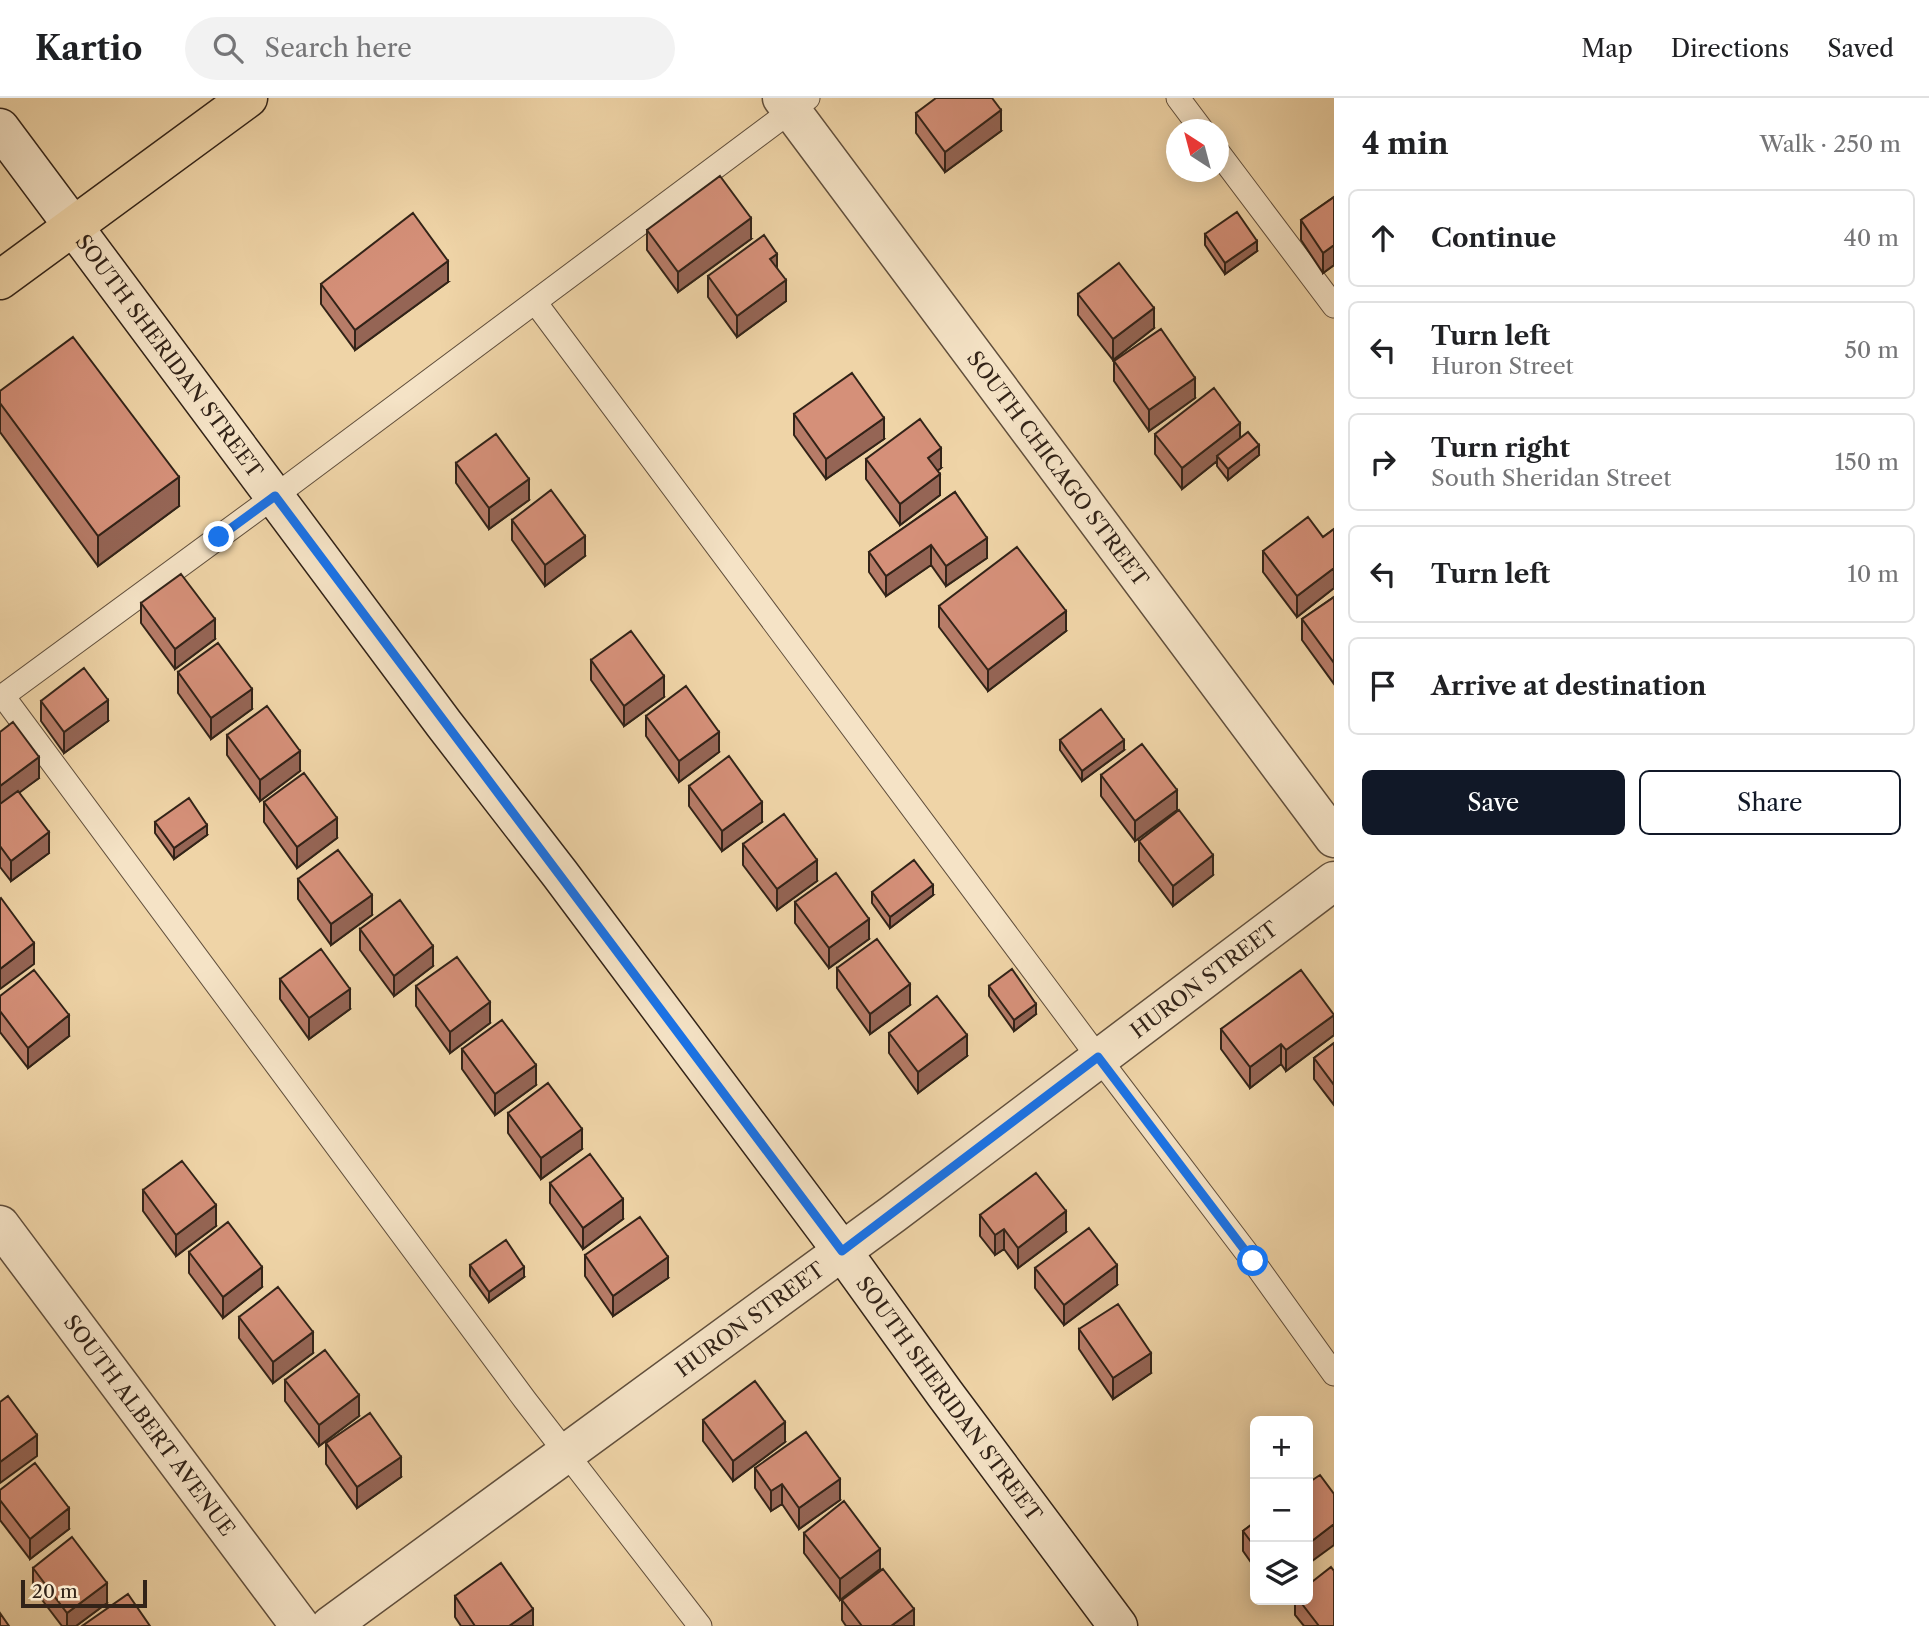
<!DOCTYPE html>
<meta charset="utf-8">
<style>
body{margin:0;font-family:"Libre Caslon Text",serif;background:#f2f2f2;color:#202124}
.controls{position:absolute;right:21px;bottom:21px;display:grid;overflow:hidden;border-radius:10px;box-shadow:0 4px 18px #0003}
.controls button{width:63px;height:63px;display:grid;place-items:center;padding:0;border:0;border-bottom:2px solid #e0e0e0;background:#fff;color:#202124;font:35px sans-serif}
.compass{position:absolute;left:1166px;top:21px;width:63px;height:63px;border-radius:50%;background:#fff;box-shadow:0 4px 18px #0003;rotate:324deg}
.scale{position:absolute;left:21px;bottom:18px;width:126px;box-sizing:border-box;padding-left:7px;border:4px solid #322318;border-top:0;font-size:19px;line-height:24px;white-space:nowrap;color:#322318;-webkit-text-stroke:5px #f5e3c6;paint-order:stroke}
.stop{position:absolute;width:21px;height:21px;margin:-16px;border:5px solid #1a73e8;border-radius:50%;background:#fff}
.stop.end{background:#1a73e8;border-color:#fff;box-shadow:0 2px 7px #0008}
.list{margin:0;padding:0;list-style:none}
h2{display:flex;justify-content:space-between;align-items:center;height:91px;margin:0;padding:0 28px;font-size:30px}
h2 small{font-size:23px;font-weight:400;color:#757577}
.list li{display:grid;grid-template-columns:46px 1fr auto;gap:21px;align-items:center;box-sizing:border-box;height:98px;margin:0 14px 14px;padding:0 14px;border:2px solid #e0e0e0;border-radius:10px}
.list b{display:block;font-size:26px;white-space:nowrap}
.list p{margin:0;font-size:23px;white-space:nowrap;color:#757577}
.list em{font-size:23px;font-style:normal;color:#757577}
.actions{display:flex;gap:14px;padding:21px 28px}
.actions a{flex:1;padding:16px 0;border:2px solid #111827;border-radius:10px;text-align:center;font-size:24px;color:#111827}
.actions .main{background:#111827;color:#fff}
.icon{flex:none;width:38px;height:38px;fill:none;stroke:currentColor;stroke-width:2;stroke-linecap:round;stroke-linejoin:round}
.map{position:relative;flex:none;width:1334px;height:1528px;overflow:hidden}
header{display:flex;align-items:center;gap:42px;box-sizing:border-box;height:98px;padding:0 35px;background:#fff;border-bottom:2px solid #e0e0e0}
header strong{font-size:33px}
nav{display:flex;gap:38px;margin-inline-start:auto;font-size:24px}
.search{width:490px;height:63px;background:#f2f2f2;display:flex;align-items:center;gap:18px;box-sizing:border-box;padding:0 24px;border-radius:38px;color:#757577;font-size:26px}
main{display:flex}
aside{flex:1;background:#fff}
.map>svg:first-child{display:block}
</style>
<header>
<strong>Kartio</strong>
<div class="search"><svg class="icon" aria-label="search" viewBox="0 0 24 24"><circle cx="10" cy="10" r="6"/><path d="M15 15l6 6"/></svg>Search here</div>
<nav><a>Map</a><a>Directions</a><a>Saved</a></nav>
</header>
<main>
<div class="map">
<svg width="1334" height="1528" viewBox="0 0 1334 1528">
<rect width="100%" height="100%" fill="#efd4a7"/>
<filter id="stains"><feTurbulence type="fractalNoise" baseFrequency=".00286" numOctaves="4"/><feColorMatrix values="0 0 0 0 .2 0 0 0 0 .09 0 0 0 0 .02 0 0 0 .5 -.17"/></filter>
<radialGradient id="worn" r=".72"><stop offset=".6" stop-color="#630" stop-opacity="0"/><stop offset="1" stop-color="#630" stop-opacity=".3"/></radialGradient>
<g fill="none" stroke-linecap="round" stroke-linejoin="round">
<defs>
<path id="lane" d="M 1178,0 L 1202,32
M 1218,54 L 1334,208
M 535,204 L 1098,959 L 1253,1163 L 1334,1276
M 3,598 L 525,1302 L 700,1528
M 0,600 L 275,398 L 808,0"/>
<g id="street">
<path id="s1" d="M 782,0 L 1334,740"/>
<path id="s2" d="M 0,1127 L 300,1528"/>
<path id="s3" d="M 330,1528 L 893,1116 L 1334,783"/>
</g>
<g id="secondary">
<path id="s4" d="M 0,30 L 444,626 L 560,776 L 842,1153 L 945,1296 L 1118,1528"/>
</g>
<path id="primary" d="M 0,182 L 248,0"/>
</defs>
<use href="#lane" stroke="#614f3c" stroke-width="25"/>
<use href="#street" stroke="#614f3c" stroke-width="41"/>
<use href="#secondary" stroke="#322318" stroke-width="41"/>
<use href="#primary" stroke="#322318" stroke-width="41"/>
<use href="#lane" stroke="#f5e3c6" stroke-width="23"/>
<use href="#street" stroke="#f5e3c6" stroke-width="38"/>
<use href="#secondary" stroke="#f5e3c6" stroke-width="38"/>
<use href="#primary" stroke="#efd4a7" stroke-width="38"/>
</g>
<path fill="#b77c68" stroke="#322318" stroke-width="2" d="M 916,15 L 1001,33 L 945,74 L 916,35 Z
M 1334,99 L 1334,167 L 1323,175 L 1301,142 L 1301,122 Z
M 647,132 L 751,141 L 678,194 L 647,152 Z
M 1205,136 L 1257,153 L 1225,176 L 1205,147 Z
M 777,170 L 786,203 L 737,239 L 708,199 L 708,178 Z
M 448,184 L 355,252 L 321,206 L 321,186 Z
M 1078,196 L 1154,230 L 1113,262 L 1078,217 Z
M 1114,263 L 1195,300 L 1149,333 L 1114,283 Z
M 0,293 L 179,408 L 98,468 L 0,334 Z
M 794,316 L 884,341 L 826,381 L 794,337 Z
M 1155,336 L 1240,340 L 1259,357 L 1228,382 L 1217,368 L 1217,363 L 1182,391 L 1155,356 Z
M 866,361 L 941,370 L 937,373 L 940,397 L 900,427 L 866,381 Z
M 456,365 L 529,402 L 489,431 L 456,385 Z
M 955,394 L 987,460 L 946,488 L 931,467 L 886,498 L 869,474 L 869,454 Z
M 512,422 L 585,458 L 545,488 L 512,442 Z
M 1334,431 L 1334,490 L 1297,519 L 1263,474 L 1263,453 L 1323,439 Z
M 1334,499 L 1334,586 L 1302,542 L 1302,521 Z
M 141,505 L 215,541 L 175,571 L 141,525 Z
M 939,508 L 1066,533 L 988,593 L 939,529 Z
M 591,562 L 664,599 L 624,628 L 591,582 Z
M 178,574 L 252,611 L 211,641 L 178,595 Z
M 41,603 L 108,623 L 64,655 L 41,623 Z
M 646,618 L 719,654 L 679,684 L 646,638 Z
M 0,634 L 39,680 L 19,694 L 49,755 L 11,783 L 0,769 Z
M 227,637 L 300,673 L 260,703 L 227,657 Z
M 1060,642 L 1124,652 L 1082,683 L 1060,652 Z
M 1101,677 L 1177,712 L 1135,743 L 1101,698 Z
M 689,688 L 762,724 L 722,753 L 689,708 Z
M 264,704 L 337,740 L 297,770 L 264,724 Z
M 155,724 L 207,737 L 174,761 L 155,735 Z
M 1139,743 L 1213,777 L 1173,808 L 1139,763 Z
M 743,746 L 817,783 L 777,812 L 743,767 Z
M 298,781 L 372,817 L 331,847 L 298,801 Z
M 872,794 L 933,797 L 890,830 L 872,805 Z
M 795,804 L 869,841 L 829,870 L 795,825 Z
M 360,831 L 433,868 L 394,898 L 360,852 Z
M 837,870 L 910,907 L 870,936 L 837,890 Z
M 280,881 L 350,911 L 309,941 L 280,901 Z
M 416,888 L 490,925 L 450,955 L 416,908 Z
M 989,888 L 1036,916 L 1014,933 L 989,898 Z
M 0,898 L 69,938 L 28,970 L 0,934 Z
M 1334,917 L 1334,937 L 1286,973 L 1281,966 L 1250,990 L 1221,951 L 1221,931 Z
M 889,935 L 967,958 L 918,995 L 889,955 Z
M 1334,945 L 1334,1007 L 1314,981 L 1314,960 Z
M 462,951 L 536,987 L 495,1017 L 462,971 Z
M 508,1015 L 582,1051 L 541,1081 L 508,1035 Z
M 550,1085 L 623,1121 L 583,1151 L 550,1105 Z
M 143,1092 L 216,1128 L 176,1158 L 143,1113 Z
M 980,1117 L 1066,1134 L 1018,1170 L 1004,1151 L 995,1157 L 980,1138 Z
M 189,1154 L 262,1189 L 223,1220 L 189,1175 Z
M 585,1157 L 668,1180 L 613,1218 L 585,1178 Z
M 470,1167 L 524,1179 L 489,1204 L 470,1178 Z
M 1035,1170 L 1117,1187 L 1064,1227 L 1035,1190 Z
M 239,1219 L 313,1255 L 273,1285 L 239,1240 Z
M 1079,1231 L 1151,1275 L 1113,1301 L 1079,1251 Z
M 285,1282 L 359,1318 L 319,1348 L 285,1303 Z
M 703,1322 L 785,1344 L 733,1383 L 703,1343 Z
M 326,1345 L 401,1379 L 357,1410 L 326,1366 Z
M 755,1370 L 840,1402 L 799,1431 L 782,1406 L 771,1413 L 755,1390 Z
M 0,1392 L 69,1431 L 30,1461 L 0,1422 Z
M 1255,1424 L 1255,1470 L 1243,1453 L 1243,1433 Z
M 804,1435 L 880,1471 L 840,1502 L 804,1455 Z
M 33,1470 L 107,1505 L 76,1528 L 62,1528 L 33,1490 Z
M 455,1498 L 533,1528 L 461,1528 L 455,1519 Z
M 842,1502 L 914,1528 L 846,1528 L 842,1522 Z
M 1295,1502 L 1308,1502 L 1334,1528 L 1304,1528 L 1295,1517 Z"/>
<path fill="#956555" stroke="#322318" stroke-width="2" d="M 1001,12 L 1001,33 L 945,74 L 945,54 Z
M 751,120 L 751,141 L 678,194 L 678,174 Z
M 1257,143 L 1257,153 L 1225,176 L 1225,165 Z
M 1334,147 L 1334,167 L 1323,175 L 1323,155 Z
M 777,156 L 777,176 L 770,161 Z
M 448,163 L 448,184 L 355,252 L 355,232 Z
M 786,182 L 786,203 L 737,239 L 737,218 Z
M 1154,210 L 1154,230 L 1113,262 L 1113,241 Z
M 1195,280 L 1195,300 L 1149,333 L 1149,312 Z
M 884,320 L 884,341 L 826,381 L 826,361 Z
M 1240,325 L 1240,346 L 1217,358 L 1217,363 L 1182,391 L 1182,370 Z
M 1259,347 L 1259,357 L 1228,382 L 1228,371 Z
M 941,350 L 941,370 L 928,380 L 928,360 Z
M 940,376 L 940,397 L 900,427 L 900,406 Z
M 179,379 L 179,408 L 98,468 L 98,438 Z
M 529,381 L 529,402 L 489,431 L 489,410 Z
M 585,438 L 585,458 L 545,488 L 545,467 Z
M 987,440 L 987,460 L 946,488 L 946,468 Z
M 931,447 L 931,467 L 886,498 L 886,478 Z
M 1334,470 L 1334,490 L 1297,519 L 1297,498 Z
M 1066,513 L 1066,533 L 988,593 L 988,572 Z
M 215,521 L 215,541 L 175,571 L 175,551 Z
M 664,578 L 664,599 L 624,628 L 624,608 Z
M 252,591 L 252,611 L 211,641 L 211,620 Z
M 108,602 L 108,623 L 64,655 L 64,634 Z
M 719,634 L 719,654 L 679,684 L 679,663 Z
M 1124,642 L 1124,652 L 1082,683 L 1082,673 Z
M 300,653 L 300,673 L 260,703 L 260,682 Z
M 39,659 L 39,680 L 0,709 L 0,688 Z
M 1177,692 L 1177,712 L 1135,743 L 1135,723 Z
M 762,704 L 762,724 L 722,753 L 722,733 Z
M 337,720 L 337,740 L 297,770 L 297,749 Z
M 207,727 L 207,737 L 174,761 L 174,750 Z
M 49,734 L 49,755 L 11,783 L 11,763 Z
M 1213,757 L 1213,777 L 1173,808 L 1173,788 Z
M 817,762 L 817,783 L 777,812 L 777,791 Z
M 933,787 L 933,797 L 890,830 L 890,819 Z
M 372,797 L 372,817 L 331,847 L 331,826 Z
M 869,821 L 869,841 L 829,870 L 829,850 Z
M 34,845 L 34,866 L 0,891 L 0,871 Z
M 433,848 L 433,868 L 394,898 L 394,878 Z
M 910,886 L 910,907 L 870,936 L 870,916 Z
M 350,891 L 350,911 L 309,941 L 309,920 Z
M 490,904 L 490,925 L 450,955 L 450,934 Z
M 1036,906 L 1036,916 L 1014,933 L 1014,922 Z
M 69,917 L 69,938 L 28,970 L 28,950 Z
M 1334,917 L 1334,937 L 1286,973 L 1286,952 Z
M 967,937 L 967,958 L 918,995 L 918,974 Z
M 1281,946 L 1281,966 L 1250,990 L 1250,969 Z
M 536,967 L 536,987 L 495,1017 L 495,996 Z
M 582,1031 L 582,1051 L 541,1081 L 541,1060 Z
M 623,1101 L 623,1121 L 583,1151 L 583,1130 Z
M 216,1107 L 216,1128 L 176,1158 L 176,1137 Z
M 1066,1113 L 1066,1134 L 1018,1170 L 1018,1150 Z
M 1004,1131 L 1004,1151 L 995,1157 L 995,1137 Z
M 668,1159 L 668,1180 L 613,1218 L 613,1198 Z
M 1117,1167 L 1117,1187 L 1064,1227 L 1064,1207 Z
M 262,1169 L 262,1189 L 223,1220 L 223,1199 Z
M 524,1169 L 524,1179 L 489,1204 L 489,1194 Z
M 313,1234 L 313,1255 L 273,1285 L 273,1264 Z
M 1151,1255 L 1151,1275 L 1113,1301 L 1113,1280 Z
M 359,1297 L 359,1318 L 319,1348 L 319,1327 Z
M 785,1324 L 785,1344 L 733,1383 L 733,1363 Z
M 37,1337 L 37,1358 L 0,1385 L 0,1364 Z
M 401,1359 L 401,1379 L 357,1410 L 357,1389 Z
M 840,1381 L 840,1402 L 799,1431 L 799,1410 Z
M 782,1386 L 782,1406 L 771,1413 L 771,1393 Z
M 69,1410 L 69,1431 L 30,1461 L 30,1441 Z
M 1334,1426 L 1334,1447 L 1308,1466 L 1308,1446 Z
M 880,1451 L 880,1471 L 840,1502 L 840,1481 Z
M 107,1485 L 107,1505 L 76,1528 L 67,1528 L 67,1515 Z
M 533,1511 L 533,1528 L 509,1528 Z
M 914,1511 L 914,1528 L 891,1528 Z"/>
<path fill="#d59079" stroke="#322318" stroke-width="2" d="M 936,0 L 992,0 L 1001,12 L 945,54 L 916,15 Z
M 720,78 L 751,120 L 678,174 L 647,132 Z
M 1334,99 L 1334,147 L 1323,155 L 1301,122 Z
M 1237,114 L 1257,143 L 1225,165 L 1205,136 Z
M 413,115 L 448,163 L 355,232 L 321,186 Z
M 764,137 L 777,156 L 770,161 L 786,182 L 737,218 L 708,178 Z
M 1119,165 L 1154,210 L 1113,241 L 1078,196 Z
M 1161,231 L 1195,280 L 1149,312 L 1114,263 Z
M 73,239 L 179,379 L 98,438 L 0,305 L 0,293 Z
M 852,275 L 884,320 L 826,361 L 794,316 Z
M 1214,290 L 1240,325 L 1182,370 L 1155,336 Z
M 920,321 L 941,350 L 928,360 L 940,376 L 900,406 L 866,361 Z
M 1248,334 L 1259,347 L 1228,371 L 1217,358 Z
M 496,336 L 529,381 L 489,410 L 456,365 Z
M 551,392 L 585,438 L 545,467 L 512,422 Z
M 955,394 L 987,440 L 946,468 L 931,447 L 886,478 L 869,454 Z
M 1308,419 L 1323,439 L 1334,431 L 1334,470 L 1297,498 L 1263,453 Z
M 1017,449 L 1066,513 L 988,572 L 939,508 Z
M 181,476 L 215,521 L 175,551 L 141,505 Z
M 1334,499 L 1334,565 L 1302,521 Z
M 631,533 L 664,578 L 624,608 L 591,562 Z
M 218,545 L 252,591 L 211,620 L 178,574 Z
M 84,570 L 108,602 L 64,634 L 41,603 Z
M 686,588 L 719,634 L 679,663 L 646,618 Z
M 267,608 L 300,653 L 260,682 L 227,637 Z
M 1101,611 L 1124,642 L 1082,673 L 1060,642 Z
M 13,624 L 39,659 L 0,688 L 0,634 Z
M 1142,646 L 1177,692 L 1135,723 L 1101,677 Z
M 729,658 L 762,704 L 722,733 L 689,688 Z
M 304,675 L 337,720 L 297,749 L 264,704 Z
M 18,693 L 49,734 L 11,763 L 0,748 L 0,706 Z
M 189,700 L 207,727 L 174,750 L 155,724 Z
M 1179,712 L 1213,757 L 1173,788 L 1139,743 Z
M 784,716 L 817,762 L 777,791 L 743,746 Z
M 338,752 L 372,797 L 331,826 L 298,781 Z
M 914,762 L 933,787 L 890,819 L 872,794 Z
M 836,775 L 869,821 L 829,850 L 795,804 Z
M 1,800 L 34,845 L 0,871 L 0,801 Z
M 400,802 L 433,848 L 394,878 L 360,831 Z
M 877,841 L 910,886 L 870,916 L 837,870 Z
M 321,851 L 350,891 L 309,920 L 280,881 Z
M 457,859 L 490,904 L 450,934 L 416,888 Z
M 1012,871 L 1036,906 L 1014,922 L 989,888 Z
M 34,872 L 69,917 L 28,950 L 0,913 L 0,898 Z
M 1301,872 L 1334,917 L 1286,952 L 1281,946 L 1250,969 L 1221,931 Z
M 937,898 L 967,937 L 918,974 L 889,935 Z
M 502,922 L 536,967 L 495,996 L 462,951 Z
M 1334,945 L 1334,987 L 1314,960 Z
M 548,985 L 582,1031 L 541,1060 L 508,1015 Z
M 590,1056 L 623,1101 L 583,1130 L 550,1085 Z
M 182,1063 L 216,1107 L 176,1137 L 143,1092 Z
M 1036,1075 L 1066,1113 L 1018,1150 L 1004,1131 L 995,1137 L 980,1117 Z
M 640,1119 L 668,1159 L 613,1198 L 585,1157 Z
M 228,1124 L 262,1169 L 223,1199 L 189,1154 Z
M 1089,1130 L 1117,1167 L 1064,1207 L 1035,1170 Z
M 506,1142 L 524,1169 L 489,1194 L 470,1167 Z
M 278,1189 L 313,1234 L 273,1264 L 239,1219 Z
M 1118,1206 L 1151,1255 L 1113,1280 L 1079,1231 Z
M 325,1252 L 359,1297 L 319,1327 L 285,1282 Z
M 755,1283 L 785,1324 L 733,1363 L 703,1322 Z
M 8,1298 L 37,1337 L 0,1364 L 0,1304 Z
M 370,1315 L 401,1359 L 357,1389 L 326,1345 Z
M 806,1334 L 840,1381 L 799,1410 L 782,1386 L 771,1393 L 755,1370 Z
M 35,1365 L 69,1410 L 30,1441 L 0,1402 L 0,1392 Z
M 1320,1377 L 1334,1396 L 1334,1426 L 1308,1446 L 1308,1385 Z
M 844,1403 L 880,1451 L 840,1481 L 804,1435 Z
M 1255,1424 L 1255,1449 L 1243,1433 Z
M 72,1439 L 107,1485 L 67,1515 L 33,1470 Z
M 501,1465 L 533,1511 L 509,1528 L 475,1528 L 455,1498 Z
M 1331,1469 L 1334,1473 L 1334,1528 L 1319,1528 L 1299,1502 L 1308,1502 L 1308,1487 Z
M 883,1471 L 914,1511 L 891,1528 L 862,1528 L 842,1502 Z
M 128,1496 L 150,1528 L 82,1528 Z
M 0,1515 L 9,1528 L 0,1528 Z"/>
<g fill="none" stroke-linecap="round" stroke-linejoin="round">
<path stroke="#1a73e8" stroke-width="9" d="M 219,439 L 275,398 L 842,1153 L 1098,959 L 1253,1163"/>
</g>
<g text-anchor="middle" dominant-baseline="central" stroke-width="5" stroke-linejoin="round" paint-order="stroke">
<g font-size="21" fill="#322318" stroke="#f5e3c6">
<text stroke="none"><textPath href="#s4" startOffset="284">SOUTH SHERIDAN STREET</textPath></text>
<text stroke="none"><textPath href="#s1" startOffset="462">SOUTH CHICAGO STREET</textPath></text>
<text stroke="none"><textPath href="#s3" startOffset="1087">HURON STREET</textPath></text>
<text stroke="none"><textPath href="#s3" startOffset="520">HURON STREET</textPath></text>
<text stroke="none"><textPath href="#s4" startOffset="1586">SOUTH SHERIDAN STREET</textPath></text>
<text stroke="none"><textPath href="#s2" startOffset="250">SOUTH ALBERT AVENUE</textPath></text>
</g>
</g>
<rect width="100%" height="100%" filter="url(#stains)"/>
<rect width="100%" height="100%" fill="url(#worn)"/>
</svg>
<div class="controls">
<button>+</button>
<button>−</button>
<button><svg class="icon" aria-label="layers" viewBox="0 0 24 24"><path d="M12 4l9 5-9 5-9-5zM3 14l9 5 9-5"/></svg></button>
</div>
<svg class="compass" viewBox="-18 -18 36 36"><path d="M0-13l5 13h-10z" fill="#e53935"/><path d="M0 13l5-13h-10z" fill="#757577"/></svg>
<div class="scale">20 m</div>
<div class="stop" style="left:1253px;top:1163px"></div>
<div class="stop end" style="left:219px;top:439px"></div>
</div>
<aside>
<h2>4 min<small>Walk · 250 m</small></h2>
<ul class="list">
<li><svg class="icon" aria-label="ahead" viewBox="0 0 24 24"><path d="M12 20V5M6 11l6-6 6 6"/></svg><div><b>Continue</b></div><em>40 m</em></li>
<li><svg class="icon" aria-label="left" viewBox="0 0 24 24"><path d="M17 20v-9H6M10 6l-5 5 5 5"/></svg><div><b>Turn left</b><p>Huron Street</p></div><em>50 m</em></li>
<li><svg class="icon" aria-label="right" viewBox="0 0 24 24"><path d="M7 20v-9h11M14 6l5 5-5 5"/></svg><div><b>Turn right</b><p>South Sheridan Street</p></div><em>150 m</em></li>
<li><svg class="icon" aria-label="left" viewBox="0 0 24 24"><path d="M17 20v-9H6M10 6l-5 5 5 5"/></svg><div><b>Turn left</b></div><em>10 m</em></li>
<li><svg class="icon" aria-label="arrive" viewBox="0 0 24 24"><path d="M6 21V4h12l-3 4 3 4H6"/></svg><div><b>Arrive at destination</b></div></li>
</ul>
<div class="actions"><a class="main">Save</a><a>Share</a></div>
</aside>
</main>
